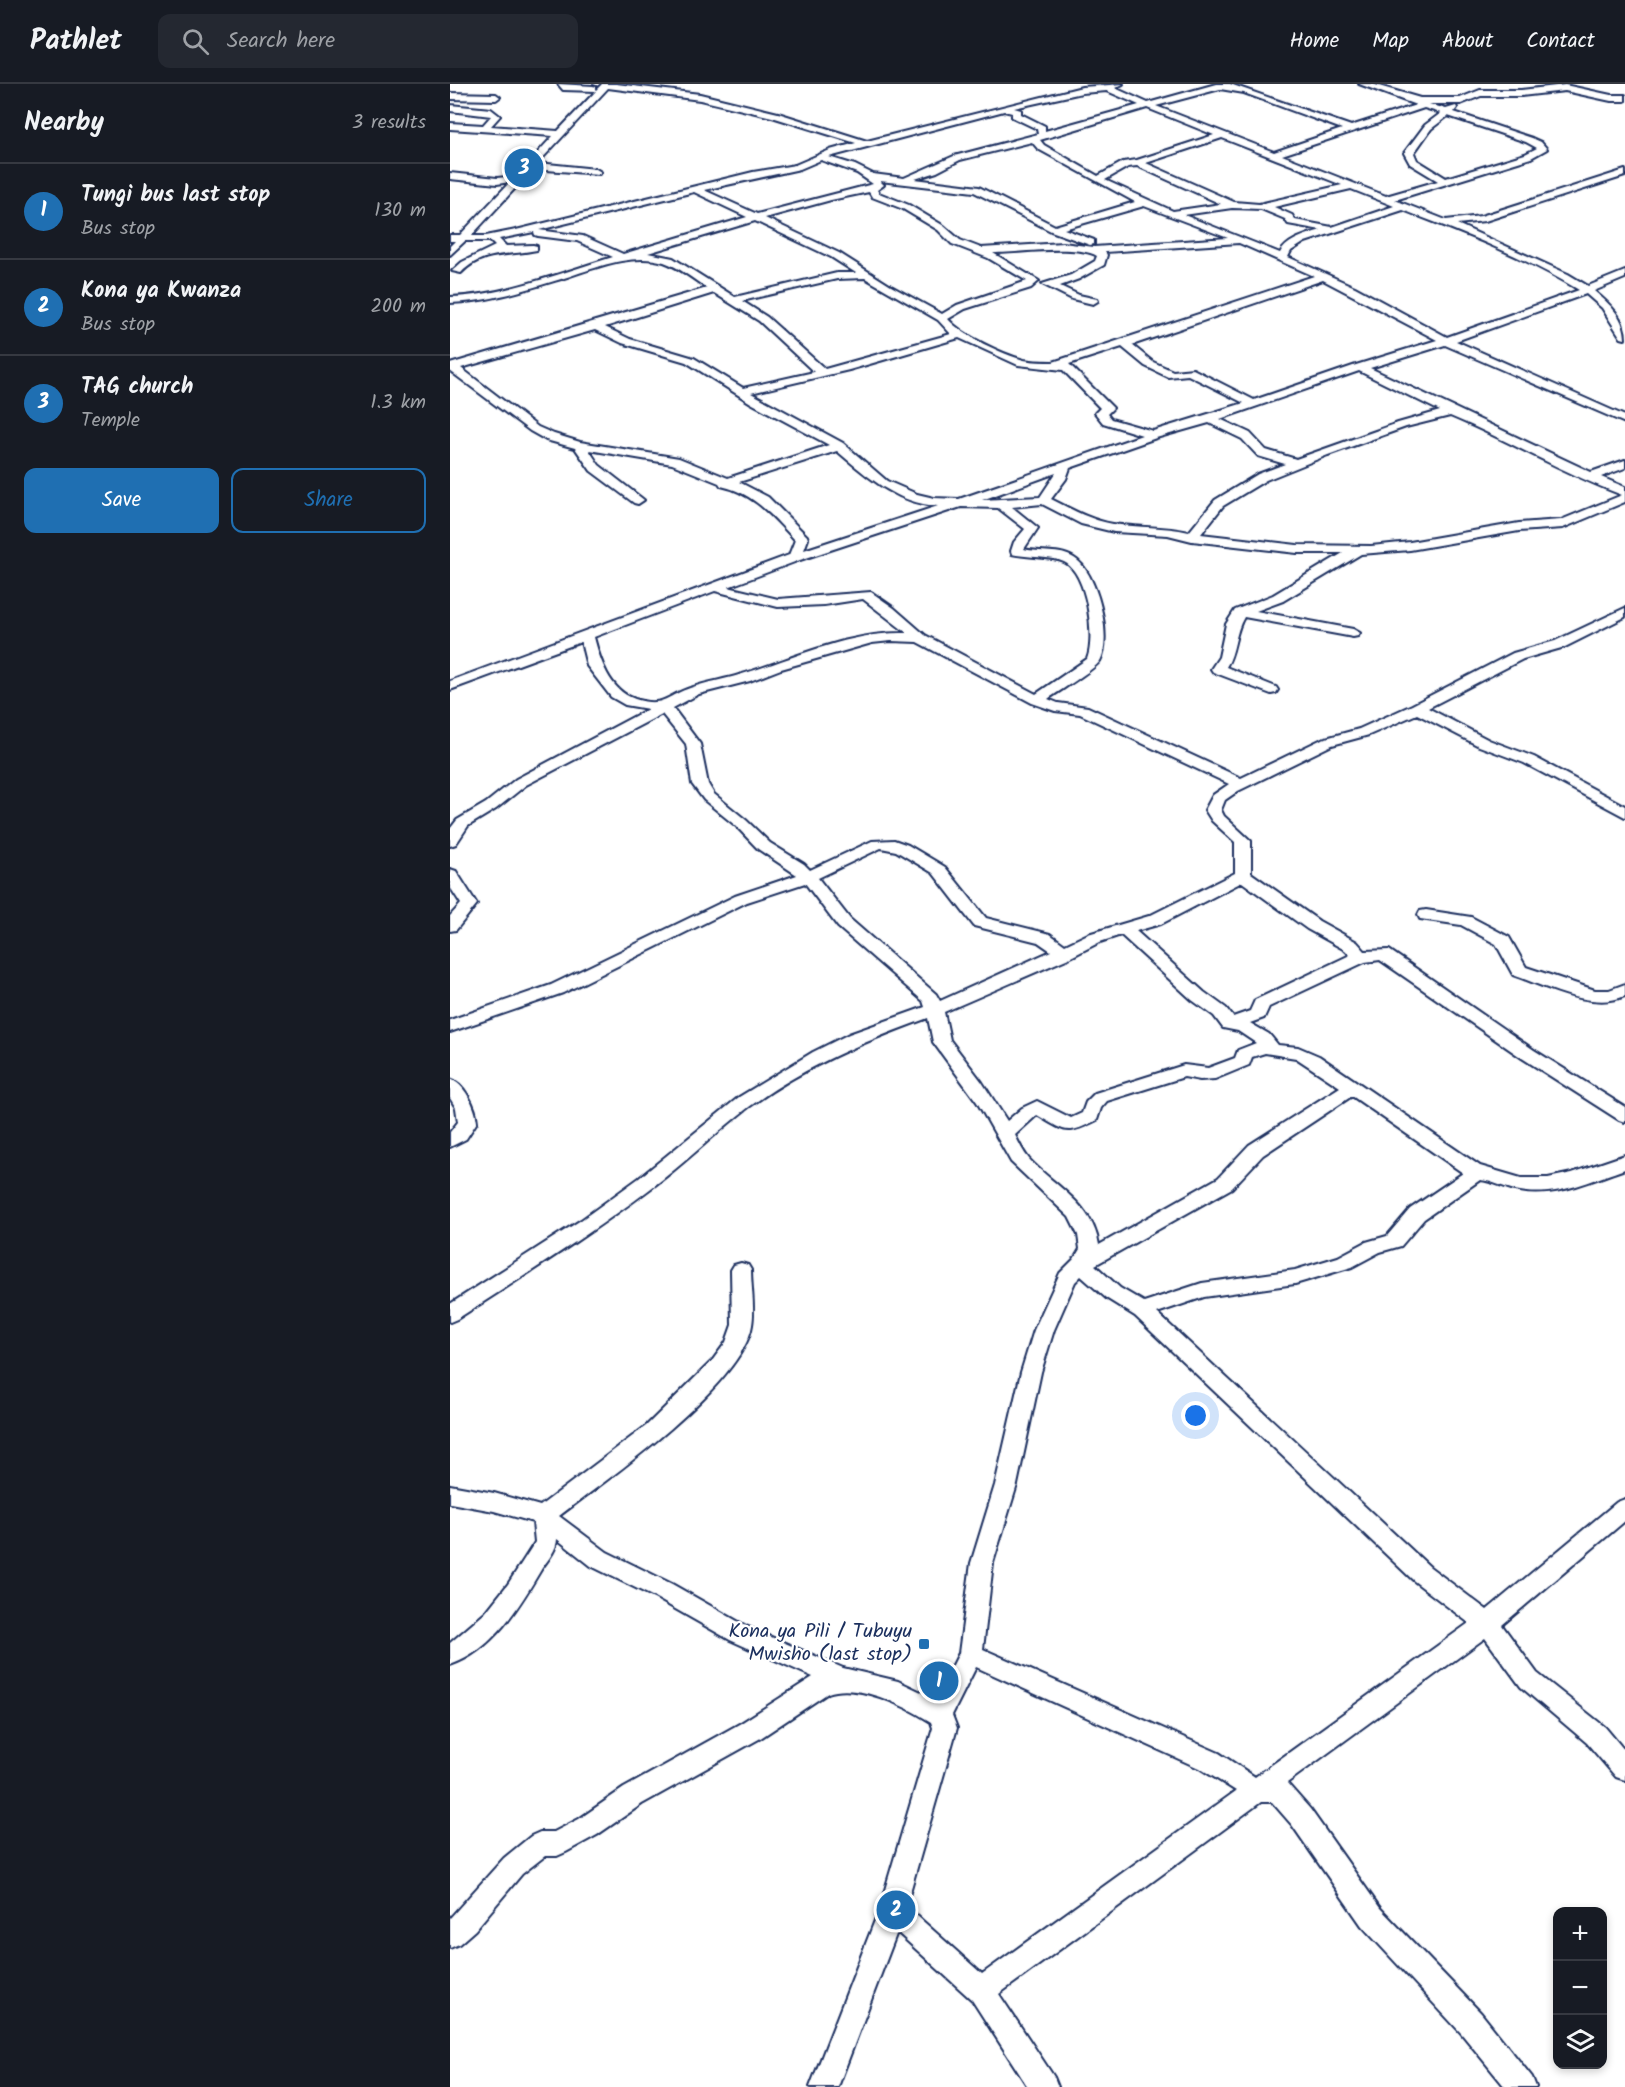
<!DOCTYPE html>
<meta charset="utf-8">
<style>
body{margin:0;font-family:Kalam,sans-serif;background:#242831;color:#f1f3f6}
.controls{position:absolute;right:18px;bottom:18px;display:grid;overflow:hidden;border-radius:12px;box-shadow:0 3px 9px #0003}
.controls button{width:54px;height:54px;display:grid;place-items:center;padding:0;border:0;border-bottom:2px solid #363941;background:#171b24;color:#f1f3f6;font:30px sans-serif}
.you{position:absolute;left:746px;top:1332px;width:21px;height:21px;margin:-15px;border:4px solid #fff;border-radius:50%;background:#1a73e8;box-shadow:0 0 0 9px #1a73e833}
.badge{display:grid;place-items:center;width:39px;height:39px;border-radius:50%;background:#1f6fb2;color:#fff;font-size:20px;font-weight:700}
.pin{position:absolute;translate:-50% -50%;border:3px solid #fff;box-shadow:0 2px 6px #0006}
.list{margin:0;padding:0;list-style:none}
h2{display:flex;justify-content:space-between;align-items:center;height:78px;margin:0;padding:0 24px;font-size:26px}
h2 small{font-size:20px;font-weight:400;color:#9ea1a6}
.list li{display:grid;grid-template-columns:39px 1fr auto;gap:18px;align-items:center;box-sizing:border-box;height:96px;padding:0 24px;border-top:2px solid #363941}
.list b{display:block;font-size:22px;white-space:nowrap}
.list p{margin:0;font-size:20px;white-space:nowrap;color:#9ea1a6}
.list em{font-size:20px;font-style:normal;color:#9ea1a6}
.actions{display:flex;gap:12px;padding:18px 24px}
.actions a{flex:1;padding:14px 0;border:2px solid #1f6fb2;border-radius:12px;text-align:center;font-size:21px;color:#1f6fb2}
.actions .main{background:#1f6fb2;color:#fff}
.icon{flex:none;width:33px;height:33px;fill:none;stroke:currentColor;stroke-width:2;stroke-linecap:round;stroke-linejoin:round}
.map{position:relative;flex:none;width:1175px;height:2003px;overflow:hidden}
header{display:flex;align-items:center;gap:36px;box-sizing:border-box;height:84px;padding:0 30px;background:#171b24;border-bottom:2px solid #363941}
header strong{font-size:28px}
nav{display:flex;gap:33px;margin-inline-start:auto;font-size:21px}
.search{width:420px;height:54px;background:#242831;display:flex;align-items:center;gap:15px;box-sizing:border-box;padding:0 21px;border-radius:12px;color:#9ea1a6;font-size:22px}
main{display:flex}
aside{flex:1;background:#171b24}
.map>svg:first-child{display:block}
</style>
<header>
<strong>Pathlet</strong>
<div class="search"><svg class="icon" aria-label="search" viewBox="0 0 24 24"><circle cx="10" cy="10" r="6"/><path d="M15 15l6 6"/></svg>Search here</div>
<nav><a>Home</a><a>Map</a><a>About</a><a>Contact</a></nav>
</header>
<main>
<aside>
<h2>Nearby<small>3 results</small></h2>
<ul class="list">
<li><span class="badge">1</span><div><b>Tungi bus last stop</b><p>Bus stop</p></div><em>130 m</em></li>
<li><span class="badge">2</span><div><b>Kona ya Kwanza</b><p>Bus stop</p></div><em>200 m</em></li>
<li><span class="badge">3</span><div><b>TAG church</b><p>Temple</p></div><em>1.3 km</em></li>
</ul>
<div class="actions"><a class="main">Save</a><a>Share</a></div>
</aside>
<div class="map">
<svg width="1175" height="2003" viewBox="0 0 1175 2003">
<rect width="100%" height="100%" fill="#fff"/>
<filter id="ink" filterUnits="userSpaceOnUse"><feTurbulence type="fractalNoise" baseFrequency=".0167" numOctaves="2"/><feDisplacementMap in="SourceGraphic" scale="12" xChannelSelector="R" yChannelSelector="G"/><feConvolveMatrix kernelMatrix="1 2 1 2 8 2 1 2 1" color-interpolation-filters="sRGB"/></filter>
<g filter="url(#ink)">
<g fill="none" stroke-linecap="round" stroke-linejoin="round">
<defs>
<path id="street" d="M 108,0 L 143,2 L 146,3 L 146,6 L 152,0 L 166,0 L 250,10 L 328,29 L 417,57 L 632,3 L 673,0 L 665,4 L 698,19 L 766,0 L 780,0 L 901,42 L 966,21 L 909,0 L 922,0 L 970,14 L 1010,14 L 1030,6 L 1071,6 L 1115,1 L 1161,11 L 1175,11 L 1175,17 L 1161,17 L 1115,7 L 1071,12 L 1031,12 L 1011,20 L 979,20 L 996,25 L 1006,22 L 1007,24 L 1004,28 L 1082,54 L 1091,58 L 1097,65 L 1081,74 L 945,116 L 996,136 L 1031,132 L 1175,86 L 1175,92 L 1035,137 L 1007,140 L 1118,190 L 1138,202 L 1175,187 L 1175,194 L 1144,207 C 1160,220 1175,234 1175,255 L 1171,254 L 1152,224 L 1136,210 L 1006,257 L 1175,332 L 1175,339 L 995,261 L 920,284 L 1141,388 L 1175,376 L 1175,384 L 1151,393 L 1175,403 L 1175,418 L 1113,444 L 1069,447 L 960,466 L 911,470 L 833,517 L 806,527 L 903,545 L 910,549 L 908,552 L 903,553 L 794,533 C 784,549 786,568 776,583 L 826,603 L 828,606 L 826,609 L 821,610 L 763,588 L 761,585 L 769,573 L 776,540 L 785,526 L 823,511 L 893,469 L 847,469 L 742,457 L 718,451 L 664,448 L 631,440 L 592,420 L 562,423 L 588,444 L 574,465 C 590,469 610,465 624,474 C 647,487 663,554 650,577 C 644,586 609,607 598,615 L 608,619 L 638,623 L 791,694 L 872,655 L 909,645 L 962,621 L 1063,569 L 1105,557 L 1175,524 L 1175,533 L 1115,563 L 1073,575 L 978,624 L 1039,656 L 1084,673 L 1175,722 L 1175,733 L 1074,679 L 1029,662 L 967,630 L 919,651 L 882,661 L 788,707 L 775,716 L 771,726 L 774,732 L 801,757 L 801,789 L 869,837 L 907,858 L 915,867 L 939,866 L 1084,966 L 1175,1023 L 1175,1038 L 1169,1036 L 1072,974 L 930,876 L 915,878 L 819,923 L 814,934 L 800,939 L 819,950 L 828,961 L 848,963 L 869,972 L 1030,1082 L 1071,1094 L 1098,1094 L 1122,1089 L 1175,1071 L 1175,1085 C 1142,1096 1106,1114 1070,1107 C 1056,1105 1044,1097 1030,1096 L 974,1135 L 951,1162 L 930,1168 L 902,1183 L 845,1200 L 754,1213 L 707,1229 L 980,1483 L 1037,1526 L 1167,1418 L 1175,1415 L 1175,1437 L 1052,1541 L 1087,1589 L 1155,1643 L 1175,1667 L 1175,1696 L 1166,1693 L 1137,1659 L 1071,1603 L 1035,1554 L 837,1699 L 860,1725 L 930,1824 L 1031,1929 L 1082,1993 L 1086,2003 L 1055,2003 L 1011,1949 L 912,1842 L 842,1741 L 822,1718 L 811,1718 L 549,1910 L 604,1993 L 608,2003 L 578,2003 L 522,1916 L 447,1848 L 388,2003 L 360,2003 L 429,1826 L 483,1644 L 481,1638 C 456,1622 407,1598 378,1609 L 309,1655 L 192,1720 L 147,1751 L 116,1768 L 107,1772 L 95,1772 L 72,1790 L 25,1846 L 9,1860 L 0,1864 L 0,1834 L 54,1774 L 81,1752 L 90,1748 L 104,1748 L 129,1735 L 174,1704 L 291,1639 L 363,1593 L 280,1556 L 206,1514 L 141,1482 L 107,1455 C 107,1465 98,1476 92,1484 C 70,1521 44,1566 0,1581 L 0,1559 L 35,1529 L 58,1500 L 85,1458 L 83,1438 L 44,1427 L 0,1419 L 0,1401 L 44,1409 L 90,1422 L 196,1342 L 262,1277 L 276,1258 L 282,1241 L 281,1186 L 284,1181 L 291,1179 L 298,1181 L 301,1186 C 301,1203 305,1224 302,1241 C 293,1300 157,1396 109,1432 L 157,1468 L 222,1500 L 296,1542 L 393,1584 L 448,1597 L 486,1615 L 509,1569 L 521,1479 L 545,1401 L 571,1288 L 584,1246 L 610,1189 L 624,1175 L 630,1165 L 628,1151 L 619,1133 L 561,1078 L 527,1018 L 483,958 L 478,934 C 415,957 353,983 299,1023 C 265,1049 234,1080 200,1105 C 138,1152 72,1193 7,1235 L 0,1238 L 0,1220 L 131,1136 L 189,1094 L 289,1013 L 363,968 L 399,950 L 475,923 L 473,917 L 388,843 L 355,799 L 297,818 L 113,909 L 0,948 L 0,936 L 101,901 L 285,812 L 347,791 L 308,765 L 286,742 L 254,716 L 242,700 L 236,660 L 212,630 L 76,701 L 46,725 L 18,742 L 6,760 L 0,762 L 0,745 L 7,736 L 36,719 L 66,695 L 198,625 L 175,621 L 161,613 L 137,582 L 131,558 L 0,606 L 0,597 L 339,471 L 345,456 C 322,432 304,409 271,402 L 269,399 L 222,380 L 139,366 L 149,381 L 194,416 L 188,420 L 184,419 L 141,387 L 125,364 L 96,356 L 80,347 L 0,287 L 0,280 L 257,204 C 244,196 229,183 214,178 C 181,168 143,185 111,195 C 75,206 38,218 0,219 L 0,213 C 55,211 110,189 163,173 L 127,157 L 88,152 L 85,151 L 84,148 L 49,155 L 56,162 L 83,161 L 87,162 L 87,166 C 59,172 33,166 11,189 L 2,187 L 12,178 L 45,162 L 40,157 L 15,157 L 0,171 L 0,162 L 5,157 L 0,157 L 0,151 L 10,151 L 60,98 L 47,100 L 0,95 L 0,89 L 47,94 L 66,92 L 103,52 L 0,45 L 0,39 L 33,41 L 41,32 L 0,27 L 0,21 L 41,25 L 50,32 L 41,42 L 108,47 L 146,7 L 113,6 ZM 158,4 L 250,16 L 322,33 L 406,59 L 380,66 L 345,81 L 303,88 L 66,146 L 36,152 L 21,152 L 83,85 L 149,90 L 151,88 L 146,85 L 88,79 ZM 770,5 L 794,9 L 892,45 L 824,68 L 706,22 ZM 657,7 L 689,21 L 595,47 L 595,42 L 571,30 L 571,26 L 564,24 L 632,9 ZM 697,24 L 764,51 L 687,76 L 673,78 L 648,92 L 594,61 L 590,56 ZM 974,24 L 991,29 L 975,41 L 954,69 L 960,80 L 988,97 L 936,112 L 832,71 ZM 554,27 L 562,29 L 562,33 L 587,45 L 588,50 L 504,72 L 454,94 L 423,90 L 405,81 L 379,73 ZM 998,32 L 1076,58 L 1087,64 L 1075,70 L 996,94 L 967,76 L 964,69 L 981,45 ZM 772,54 L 892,101 L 809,120 L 784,118 L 696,79 ZM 582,58 L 588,65 L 685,118 L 605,142 L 529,103 L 465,95 L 487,88 L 510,76 ZM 371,76 L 407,89 L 423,100 L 307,130 L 254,106 L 350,85 ZM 687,82 L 771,120 L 723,127 L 655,96 L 678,83 ZM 430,97 L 524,108 L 601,147 L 640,161 L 644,160 L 644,156 L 614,145 L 694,122 L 778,154 L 644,163 L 613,159 L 531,164 L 510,156 L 494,142 L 459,121 L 429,109 L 427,106 L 434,101 ZM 901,105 L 944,122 L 882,143 L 845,136 L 842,131 L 824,123 ZM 244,108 L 297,133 L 173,170 L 133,152 L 89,146 ZM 419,108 L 422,113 L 453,125 L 488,146 L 502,160 L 538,174 L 577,197 L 507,221 L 492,230 L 441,202 L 389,169 L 315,134 L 381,116 ZM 782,124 L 811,125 L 835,135 L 838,140 L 871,146 C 856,151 838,155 830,169 L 734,131 ZM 953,126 C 1012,149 1074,172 1129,206 L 997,253 L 905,203 L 838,173 L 841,167 L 855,158 ZM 305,137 L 381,173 L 406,189 L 387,189 L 285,213 L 223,174 L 198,169 ZM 789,159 L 864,192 L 603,278 C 593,278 583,278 574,276 C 552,270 513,252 498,235 L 515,225 L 581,204 L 589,197 L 543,169 C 568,169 628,160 647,172 L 645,177 L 621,191 L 592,200 L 622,215 L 643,220 L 648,217 L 647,215 L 629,211 L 610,202 L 629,195 L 654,181 L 657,171 L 655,168 ZM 415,194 L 488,236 L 501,250 L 375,285 L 317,233 L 292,217 L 387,195 ZM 873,196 L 987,256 L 906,281 L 804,316 L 743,285 L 723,287 L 703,278 L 682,261 ZM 264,209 L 309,237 L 364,288 L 293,304 L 244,274 L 180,255 L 155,243 ZM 145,246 L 172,259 L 236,278 L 301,319 L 379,361 L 278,394 L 229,374 L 130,358 L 104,350 L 88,343 L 11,284 ZM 509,254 L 568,281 L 613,286 L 650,324 L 645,329 L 653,339 L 692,351 L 509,415 L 484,414 L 467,410 L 437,397 L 393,359 L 301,309 L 399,286 ZM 672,263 L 695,282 L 718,293 L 738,291 L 794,319 L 703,347 L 661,335 L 657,330 L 663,324 L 619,280 ZM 909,287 L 990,327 L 948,339 L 846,375 L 816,366 L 800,349 L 770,335 ZM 1000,332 C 1058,356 1113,389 1172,411 L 1111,436 L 1069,439 L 960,458 L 921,462 L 847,461 L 751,450 L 773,422 L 816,396 L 878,371 L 956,343 ZM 759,339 L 792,355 L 808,372 L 835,380 L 808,390 L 765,416 L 739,448 C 714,442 689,444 663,440 C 640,436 621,425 601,415 L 616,395 L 620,384 L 706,354 ZM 387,367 C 417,392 447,420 488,422 L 354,466 L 358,455 L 357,452 L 318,413 L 289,398 ZM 606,389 L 590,413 L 532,416 ZM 511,423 L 548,424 L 575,445 L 564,458 L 561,467 L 562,470 C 578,474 601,472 614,478 C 637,488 646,554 637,575 L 586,610 L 475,551 L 444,524 L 421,508 L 328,515 L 278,503 L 350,476 ZM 265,507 L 328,523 L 374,521 L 413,515 L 457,549 C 399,547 343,575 289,591 C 273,596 256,598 240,604 C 216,612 214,624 185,615 C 159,606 150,576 144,553 ZM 441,557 L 467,558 L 582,619 L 605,627 L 630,630 L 779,700 L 763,711 L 755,726 L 762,737 L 785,758 L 785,789 L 699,832 L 638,850 L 615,861 L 600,850 L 536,834 L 495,783 L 458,761 L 444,756 L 422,757 L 360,786 L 354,780 L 320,759 L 296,736 L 264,710 L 258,700 L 250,660 L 223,624 L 249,610 L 300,597 L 331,585 L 422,559 ZM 431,764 L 446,767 L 483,789 L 524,842 L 588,858 L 601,867 L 490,917 L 486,910 L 400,835 L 368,794 ZM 792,798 L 857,845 L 895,866 L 900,871 L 805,916 L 800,927 L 783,933 L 776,924 L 754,908 L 686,847 L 711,840 ZM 671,851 L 742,916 L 764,932 L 773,944 L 788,947 L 806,959 L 788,966 L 785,974 L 758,984 L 734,981 L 645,1009 L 636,1018 L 632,1029 L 621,1034 L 587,1017 L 572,1024 L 557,1037 L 532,998 L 500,956 L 494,928 L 621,873 L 650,858 ZM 815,969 L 846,974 L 890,1003 L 799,1061 L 768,1094 L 649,1161 C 643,1120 605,1103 579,1075 C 573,1068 569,1059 565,1051 L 587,1031 C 617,1048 615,1052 647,1036 L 651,1024 L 657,1017 L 734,993 L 750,996 L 765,995 L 799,981 L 802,973 ZM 902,1012 L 1013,1089 L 960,1125 L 937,1152 L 916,1158 L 888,1173 L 845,1186 L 752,1199 L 694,1218 L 670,1204 L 645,1181 L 782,1104 L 813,1071 ZM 631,1192 L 656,1214 L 685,1232 L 964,1497 L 1019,1539 L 805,1693 L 769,1669 L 533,1565 L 543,1479 L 567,1401 L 591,1288 L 604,1246 L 625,1198 ZM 526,1583 L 751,1685 L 786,1707 L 532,1890 L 456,1822 L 507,1644 L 502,1631 Z
M 0,9 L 46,10 L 50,13 L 46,16 L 0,15 Z
M 0,785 L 6,787 L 27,820 L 6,846 L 0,847 L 0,832 L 11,820 L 0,803 Z
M 976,826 L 1021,833 L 1059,853 L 1076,883 L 1145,906 L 1159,906 L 1175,900 L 1175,912 C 1143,927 1095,902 1063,891 L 1046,860 L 1011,841 L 970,835 L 968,831 L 970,827 Z
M 0,995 C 14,999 26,1023 27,1038 L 16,1055 L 0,1063 L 0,1048 L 8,1038 L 6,1024 L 0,1014 Z"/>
</defs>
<use href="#street" stroke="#1b2f5e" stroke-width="4"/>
<use href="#street" fill="#fff" fill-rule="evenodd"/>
</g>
</g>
<rect fill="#1f6fb2" stroke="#fff" stroke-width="2" x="468" y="1554" width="12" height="12" rx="3"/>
<g text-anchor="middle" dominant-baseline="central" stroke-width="4.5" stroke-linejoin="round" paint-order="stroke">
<g font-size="20" fill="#1b2f5e" stroke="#fff" text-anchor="end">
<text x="462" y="1548">Kona ya Pili / Tubuyu<tspan x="462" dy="23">Mwisho (last stop)</tspan></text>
</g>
</g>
</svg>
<div class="controls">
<button>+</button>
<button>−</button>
<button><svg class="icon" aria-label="layers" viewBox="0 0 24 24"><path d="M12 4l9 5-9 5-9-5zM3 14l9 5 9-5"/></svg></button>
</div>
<div class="you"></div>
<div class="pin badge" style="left:489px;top:1597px">1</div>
<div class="pin badge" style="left:446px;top:1826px">2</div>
<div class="pin badge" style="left:74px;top:84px">3</div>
</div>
</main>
